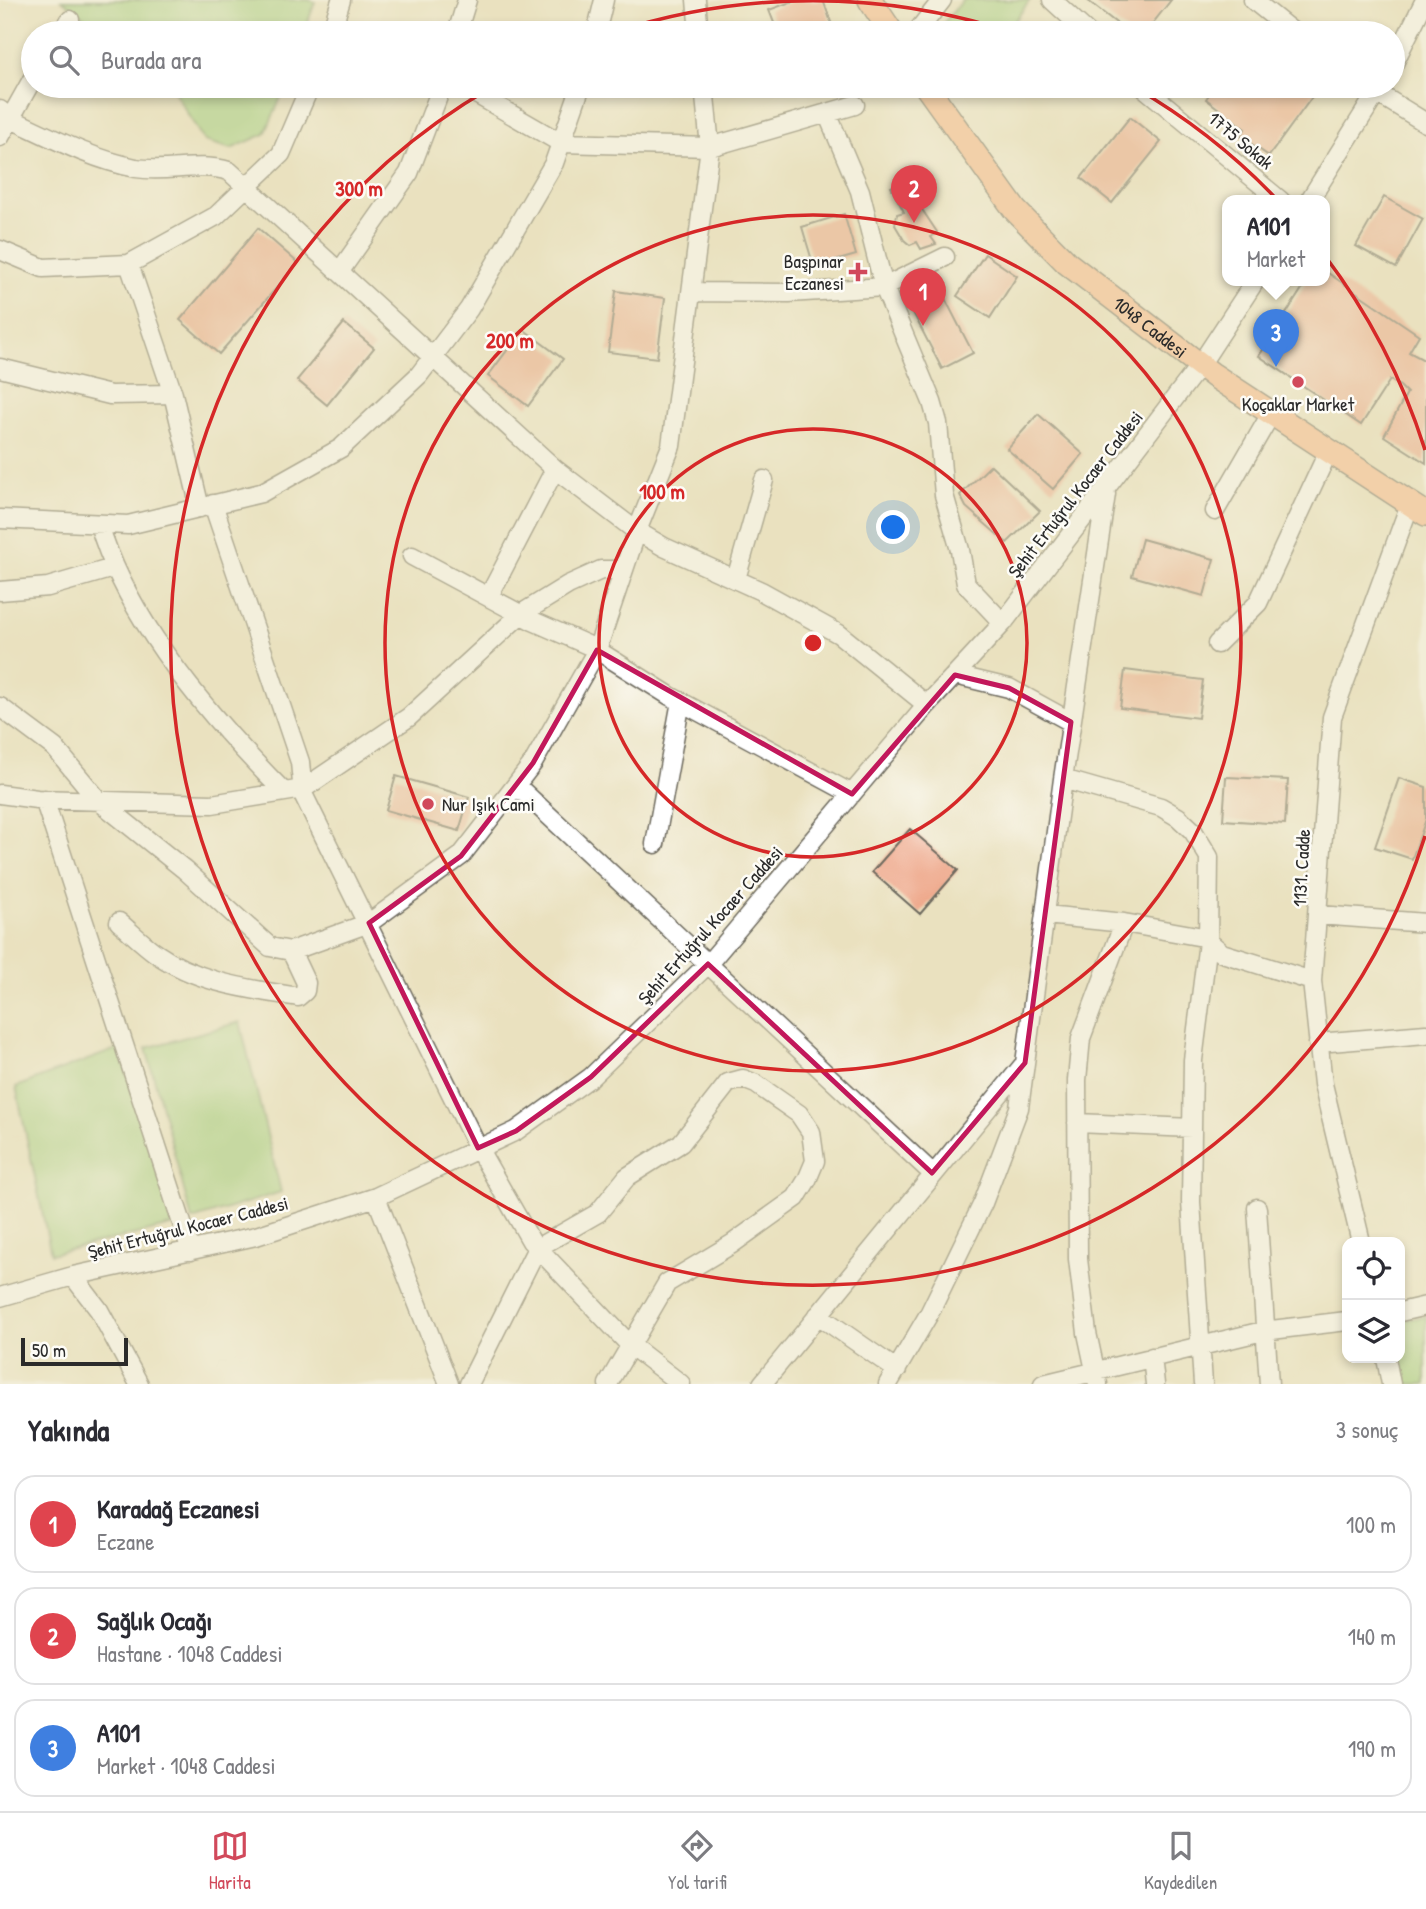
<!DOCTYPE html>
<html lang="tr">
<meta charset="utf-8">
<style>
body{margin:0;font-family:"Patrick Hand",sans-serif;background:#f7f7f7;color:#2b2b33}
.controls{position:absolute;right:21px;bottom:21px;display:grid;overflow:hidden;border-radius:14px;box-shadow:0 4px 10px #0003}
.controls button{width:63px;height:63px;display:grid;place-items:center;padding:0;border:0;border-bottom:2px solid #e1e1e2;background:#fff;color:#2b2b33;font:35px sans-serif}
.scale{position:absolute;left:21px;bottom:18px;width:107px;box-sizing:border-box;padding-left:7px;border:4px solid #2b2b2b;border-top:0;font-size:19px;line-height:24px;white-space:nowrap;color:#2b2b2b;-webkit-text-stroke:5px #fdfcf7;paint-order:stroke}
.you{position:absolute;left:894px;top:528px;width:24px;height:24px;margin:-18px;border:5px solid #fff;border-radius:50%;background:#1a73e8;box-shadow:0 0 0 10px #1a73e833}
.badge{display:grid;place-items:center;width:46px;height:46px;border-radius:50%;background:#d1495b;color:#fff;font-size:23px;font-weight:700}
.pin{position:absolute;translate:-50% -58px;filter:drop-shadow(0 2px 4px #0008)}
.pin::after{content:'';position:absolute;top:37px;width:24px;height:21px;background:inherit;clip-path:polygon(0 0,100% 0,50% 100%)}
.popup{position:absolute;left:1222px;top:195px;width:108px;height:91px;box-sizing:border-box;display:grid;place-content:center;border-radius:14px;background:#fff;filter:drop-shadow(0 2px 5px #0005);font-size:23px;white-space:nowrap;color:#7c7c81}
.popup b{font-size:26px;color:#2b2b33}
.popup::after{content:'';position:absolute;left:50%;top:100%;margin-left:-14px;border:14px solid transparent;border-top-color:#fff}
.list{margin:0;padding:0;list-style:none}
h2{display:flex;justify-content:space-between;align-items:center;height:91px;margin:0;padding:0 28px;font-size:30px}
h2 small{font-size:23px;font-weight:400;color:#7c7c81}
.list li{display:grid;grid-template-columns:46px 1fr auto;gap:21px;align-items:center;box-sizing:border-box;height:98px;margin:0 14px 14px;padding:0 14px;border:2px solid #e1e1e2;border-radius:21px}
.list b{display:block;font-size:26px;white-space:nowrap}
.list p{margin:0;font-size:23px;white-space:nowrap;color:#7c7c81}
.list em{font-size:23px;font-style:normal;color:#7c7c81}
.icon{flex:none;width:38px;height:38px;fill:none;stroke:currentColor;stroke-width:2;stroke-linecap:round;stroke-linejoin:round}
.map{position:relative;flex:none;width:1426px;height:1384px;overflow:hidden}
.search{position:absolute;background:#fff;box-shadow:0 4px 10px #0003;left:21px;right:21px;top:21px;height:77px;display:flex;align-items:center;gap:18px;box-sizing:border-box;padding:0 24px;border-radius:38px;color:#7c7c81;font-size:26px}
.sheet{height:427px;background:#fff}
nav{display:flex;justify-content:space-around;align-items:center;box-sizing:border-box;height:98px;border-top:2px solid #e1e1e2;background:#fff;font-size:19px;color:#7c7c81}
nav a{display:grid;justify-items:center;gap:4px}
nav .on{color:#d1495b}
.map>svg:first-child{display:block}
</style>
<div class="map">
<svg width="1426" height="1384" viewBox="0 0 1426 1384">
<rect width="100%" height="100%" fill="#fdfcf7"/>
<filter id="ink" filterUnits="userSpaceOnUse"><feTurbulence type="fractalNoise" baseFrequency=".0143" numOctaves="2"/><feDisplacementMap in="SourceGraphic" scale="14" xChannelSelector="R" yChannelSelector="G"/><feConvolveMatrix kernelMatrix="1 2 1 2 8 2 1 2 1" color-interpolation-filters="sRGB"/></filter>
<filter id="wash" filterUnits="userSpaceOnUse"><feTurbulence type="fractalNoise" baseFrequency=".00686" numOctaves="4" result="noise"/><feDisplacementMap in="SourceGraphic" scale="28" xChannelSelector="R" yChannelSelector="G"/><feGaussianBlur stdDeviation="1.57" result="paint"/><feColorMatrix in="noise" values="0 0 0 0 0 0 0 0 0 0 0 0 0 0 0 0 0 1.4 0 .05"/><feComposite in="paint" operator="in"/></filter>
<g filter="url(#wash)">
<rect width="100%" height="100%" fill="#eae1bf"/>
<path fill="#9ccd7c" stroke="#647c54" stroke-width="2" d="M 62,0 L 309,0 L 315,2 L 304,33 L 140,33 L 137,30 L 86,19 Z
M 963,0 L 1030,0 L 1006,33 L 935,33 Z
M 171,86 L 286,86 L 265,134 L 231,149 L 204,141 Z
M 240,1022 L 281,1192 L 192,1220 L 146,1048 Z
M 119,1048 L 175,1225 L 51,1254 L 16,1087 Z
M 1426,1316 L 1426,1384 L 1394,1384 L 1390,1358 L 1400,1358 L 1400,1321 Z"/>
<g id="blocks">
<path fill="#eea688" d="M 796,0 L 823,0 L 832,25 L 811,33 L 778,33 L 769,10 Z
M 1087,0 L 1171,0 L 1145,33 L 1129,33 Z
M 1215,86 L 1320,86 L 1269,156 L 1240,136 L 1245,129 L 1206,99 Z
M 1130,117 L 1161,142 L 1112,203 L 1081,178 Z
M 895,185 L 916,208 L 921,208 L 937,232 L 931,237 L 936,244 L 921,249 L 917,242 L 910,245 L 904,240 L 895,225 L 897,214 L 904,212 L 891,187 Z
M 1384,197 L 1423,219 L 1396,268 L 1356,246 Z
M 844,214 L 856,255 L 814,267 L 802,227 Z
M 258,228 L 298,263 L 219,354 L 180,320 Z
M 985,254 L 1017,276 L 990,318 L 957,296 Z
M 1325,271 L 1419,335 L 1409,352 L 1426,361 L 1426,463 L 1384,436 L 1407,393 L 1400,386 L 1390,380 L 1361,425 L 1259,356 L 1307,281 L 1325,281 Z
M 936,281 L 973,353 L 942,369 L 905,297 Z
M 616,291 L 665,298 L 657,358 L 608,352 Z
M 344,323 L 374,348 L 327,405 L 297,380 Z
M 523,329 L 563,359 L 528,406 L 488,376 Z
M 1038,414 L 1083,454 L 1053,489 L 1007,449 Z
M 991,465 L 1040,511 L 1007,543 L 966,507 L 960,495 Z
M 1142,539 L 1214,559 L 1204,596 L 1132,576 Z
M 1125,670 L 1203,680 L 1198,718 L 1120,708 Z
M 396,776 L 469,797 L 459,831 L 386,810 Z
M 1226,777 L 1288,780 L 1285,824 L 1223,820 Z
M 1399,778 L 1426,787 L 1426,819 L 1412,859 L 1375,847 Z
M 910,829 L 958,870 L 920,914 L 872,872 Z"/>
</g>
</g>
<g filter="url(#ink)">
<use href="#blocks" fill-opacity="0" stroke="#6e6b5f" stroke-width="2"/>
<g fill="none" stroke-linecap="round" stroke-linejoin="round">
<defs>
<path id="minor" d="M 696,0 L 699,33
M 1052,0 L 1088,33
M 1253,0 L 1294,33
M 62,33 L 70,20
M 331,33 L 341,0
M 457,33 L 467,0
M 596,33 L 604,0
M 916,33 L 942,0
M 1393,65 L 1425,0
M 462,86 L 561,143 L 710,147 L 855,105
M 1142,86 L 1281,201
M 1366,86 L 1426,123
M 0,110 L 9,118 C 50,137 91,159 136,168 C 167,173 199,162 229,171 L 555,469 L 635,530 L 664,547 L 761,591 L 839,634 L 927,705
M 827,113 L 860,191 L 884,287 L 932,402 L 938,423 L 944,495 L 960,550 L 966,584 L 1003,623
M 0,137 L 33,78
M 1309,201 L 1381,86
M 0,250 L 43,268 L 129,264 L 216,216 L 281,154 L 310,86
M 129,264 L 173,394 L 200,508
M 340,271 L 409,173 L 442,86
M 691,292 L 789,293 L 884,287 L 945,257
M 0,368 L 110,395 L 173,394
M 213,504 L 300,762 L 303,794 L 478,1148 L 531,1241 L 629,1344 L 681,1384
M 1215,511 L 1272,412
M 0,519 L 128,525 L 261,493 L 341,448 L 419,375 L 469,309 L 554,163 L 581,86
M 99,524 C 128,623 212,720 284,792
M 412,556 L 533,621 L 592,647 L 670,696 L 852,794
M 736,579 L 764,480
M 0,591 L 48,587 L 113,568
M 489,596 L 555,469
M 1217,644 L 1258,603 L 1329,450
M 955,675 L 1009,688 L 1071,722
M 0,707 L 55,748 L 99,801 L 185,870 L 270,947 L 291,951 L 369,923 L 461,856 L 533,763 L 597,650 L 637,531 L 671,446 L 710,147 L 704,86
M 1063,779 L 1161,807 L 1178,817 L 1193,831 L 1209,857 L 1208,942 L 1193,1060 L 1191,1202 L 1203,1384
M 516,785 L 932,1173
M 0,794 L 37,799 L 212,804 L 303,789 L 409,717 L 521,614 L 568,585 L 601,570 L 624,570
M 44,799 L 191,1251
M 655,844 L 681,701
M 1046,915 L 1124,923 L 1203,937 L 1222,953 L 1312,981
M 1319,915 L 1426,923
M 119,922 C 132,933 144,945 157,954 C 198,983 250,989 298,997 L 305,991 L 306,983 L 291,951
M 1318,1043 L 1426,1034
M 1077,1123 L 1192,1128
M 376,1197 L 449,1384
M 1257,1208 L 1269,1384
M 1361,1242 L 1323,1084 L 1312,981 L 1332,717 L 1410,504
M 73,1276 L 99,1310 L 139,1384
M 0,1297 L 73,1276 L 256,1236 L 376,1197 L 516,1131 L 591,1077 L 708,964 L 927,705 L 1003,623 L 1200,365 L 1255,281
M 1400,1312 L 1426,1306
M 818,1315 L 897,1370
M 1152,1357 L 1155,1384
M 1386,1358 L 1391,1384
M 469,1384 L 537,1248 L 598,1213 L 627,1177 L 681,1143 L 728,1083 L 743,1079 L 756,1084 L 799,1114 L 811,1132 L 815,1161 L 807,1180 L 796,1198 L 732,1244 L 667,1283 L 608,1384
M 762,1384 L 1025,1063
M 888,1384 L 929,1314 L 983,1203 L 1019,1108 L 1063,779 L 1106,494
M 1043,1384 L 1263,1331 L 1347,1321
M 1098,1384 L 1087,1333 L 1078,1259 L 1077,1080 L 1081,1038 L 1124,923"/>
<g id="major">
<path d="M 870,0 L 892,33"/>
<path id="s1" d="M 926,86 L 1015,210 L 1067,263 L 1213,375 L 1426,514"/>
</g>
</defs>
<use href="#minor" stroke="#6e6b5f" stroke-width="21"/>
<use href="#major" stroke="#6e6b5f" stroke-width="26"/>
<use href="#minor" stroke="#fff" stroke-width="18"/>
<use href="#major" stroke="#fcba8e" stroke-width="23"/>
</g>
</g>
<path d="M0 0H1426V1384H0ZM 597,650 L 852,794 L 955,675 L 1009,688 L 1071,722 L 1025,1063 L 932,1173 L 708,964 L 591,1077 L 516,1131 L 478,1148 L 369,923 L 461,856 L 533,763 Z" fill="#eae1bf" fill-opacity=".55" fill-rule="evenodd"/>
<path fill="none" stroke="#c2185b" stroke-width="5" stroke-linejoin="round" d="M 597,650 L 852,794 L 955,675 L 1009,688 L 1071,722 L 1025,1063 L 932,1173 L 708,964 L 591,1077 L 516,1131 L 478,1148 L 369,923 L 461,856 L 533,763 Z"/>
<g fill="none" stroke="#d62828" stroke-width="3.5">
<circle cx="813" cy="643" r="214"/>
<circle cx="813" cy="643" r="428"/>
<path d="M1425 836A642 642 0 1 1 492 87M615 32A642 642 0 0 1 1011 32M1134 87A642 642 0 0 1 1425 450"/>
</g>
<g fill="#d1495b" stroke="#fdfcf7" stroke-width="2.5">
<path d="M854.5 261.5h7v7h7v7h-7v7h-7v-7h-7v-7h7z"/>
<circle cx="1298" cy="382" r="7"/>
<circle cx="428" cy="804" r="7"/>
</g>
<g text-anchor="middle" dominant-baseline="central" stroke-width="5" stroke-linejoin="round" paint-order="stroke">
<g font-size="19" fill="#2b2b2b" stroke="#fdfcf7">
<text transform="translate(1241 140) rotate(40)">1775 Sokak</text>
<text stroke="none"><textPath href="#s1" startOffset="332">1048 Caddesi</textPath></text>
<text transform="translate(1075 494) rotate(-52)">Şehit Ertuğrul Kocaer Caddesi</text>
<text transform="translate(1301 868) rotate(-87)">1131. Cadde</text>
<text transform="translate(710 925) rotate(-48)">Şehit Ertuğrul Kocaer Caddesi</text>
<text transform="translate(188 1227) rotate(-14)">Şehit Ertuğrul Kocaer Caddesi</text>
</g>
<g font-size="19" fill="#2b2b2b" stroke="#fdfcf7" text-anchor="end">
<text x="844" y="261">Başpınar<tspan x="844" dy="22">Eczanesi</tspan></text>
<text x="1298" y="404" text-anchor="middle">Koçaklar Market</text>
<text x="442" y="804" text-anchor="start">Nur Işık Cami</text>
</g>
</g>
<circle cx="813" cy="643" r="10" fill="#d62828" stroke="#fdfcf7" stroke-width="3.5"/>
<g font-size="21" text-anchor="middle" font-weight="bold" fill="#d62828" stroke="#fdfcf7" stroke-width="5" stroke-linejoin="round" paint-order="stroke">
<text x="359" y="196">300 m</text>
<text x="510" y="348">200 m</text>
<text x="662" y="499">100 m</text>
</g>
</svg>
<div class="controls">
<button><svg class="icon" aria-label="locate" viewBox="0 0 24 24"><circle cx="12" cy="12" r="6"/><path d="M12 2v4M12 18v4M2 12h4M18 12h4"/></svg></button>
<button><svg class="icon" aria-label="layers" viewBox="0 0 24 24"><path d="M12 4l9 5-9 5-9-5zM3 14l9 5 9-5"/></svg></button>
</div>
<div class="scale">50 m</div>
<div class="you"></div>
<div class="pin badge" style="left:923px;top:326px;background:#e0444e">1</div>
<div class="pin badge" style="left:914px;top:223px;background:#e0444e">2</div>
<div class="pin badge" style="left:1276px;top:367px;background:#3f7fe0">3</div>
<div class="popup"><b>A101</b>Market</div>
<div class="search"><svg class="icon" aria-label="search" viewBox="0 0 24 24"><circle cx="10" cy="10" r="6"/><path d="M15 15l6 6"/></svg>Burada ara</div>
</div>
<section class="sheet">
<h2>Yakında<small>3 sonuç</small></h2>
<ul class="list">
<li><span class="badge" style="background:#e0444e">1</span><div><b>Karadağ Eczanesi</b><p>Eczane</p></div><em>100 m</em></li>
<li><span class="badge" style="background:#e0444e">2</span><div><b>Sağlık Ocağı</b><p>Hastane · 1048 Caddesi</p></div><em>140 m</em></li>
<li><span class="badge" style="background:#3f7fe0">3</span><div><b>A101</b><p>Market · 1048 Caddesi</p></div><em>190 m</em></li>
</ul>
</section>
<nav>
<a class="on"><svg class="icon" aria-label="map" viewBox="0 0 24 24"><path d="M3 6l6-2 6 2 6-2v14l-6 2-6-2-6 2zM9 4v14M15 6v14"/></svg>Harita</a>
<a><svg class="icon" aria-label="directions" viewBox="0 0 24 24"><path d="M12 3l9 9-9 9-9-9zM9 14v-3h6M13 9l2 2-2 2"/></svg>Yol tarifi</a>
<a><svg class="icon" aria-label="saved" viewBox="0 0 24 24"><path d="M7 4h10v16l-5-4-5 4z"/></svg>Kaydedilen</a>
</nav>
